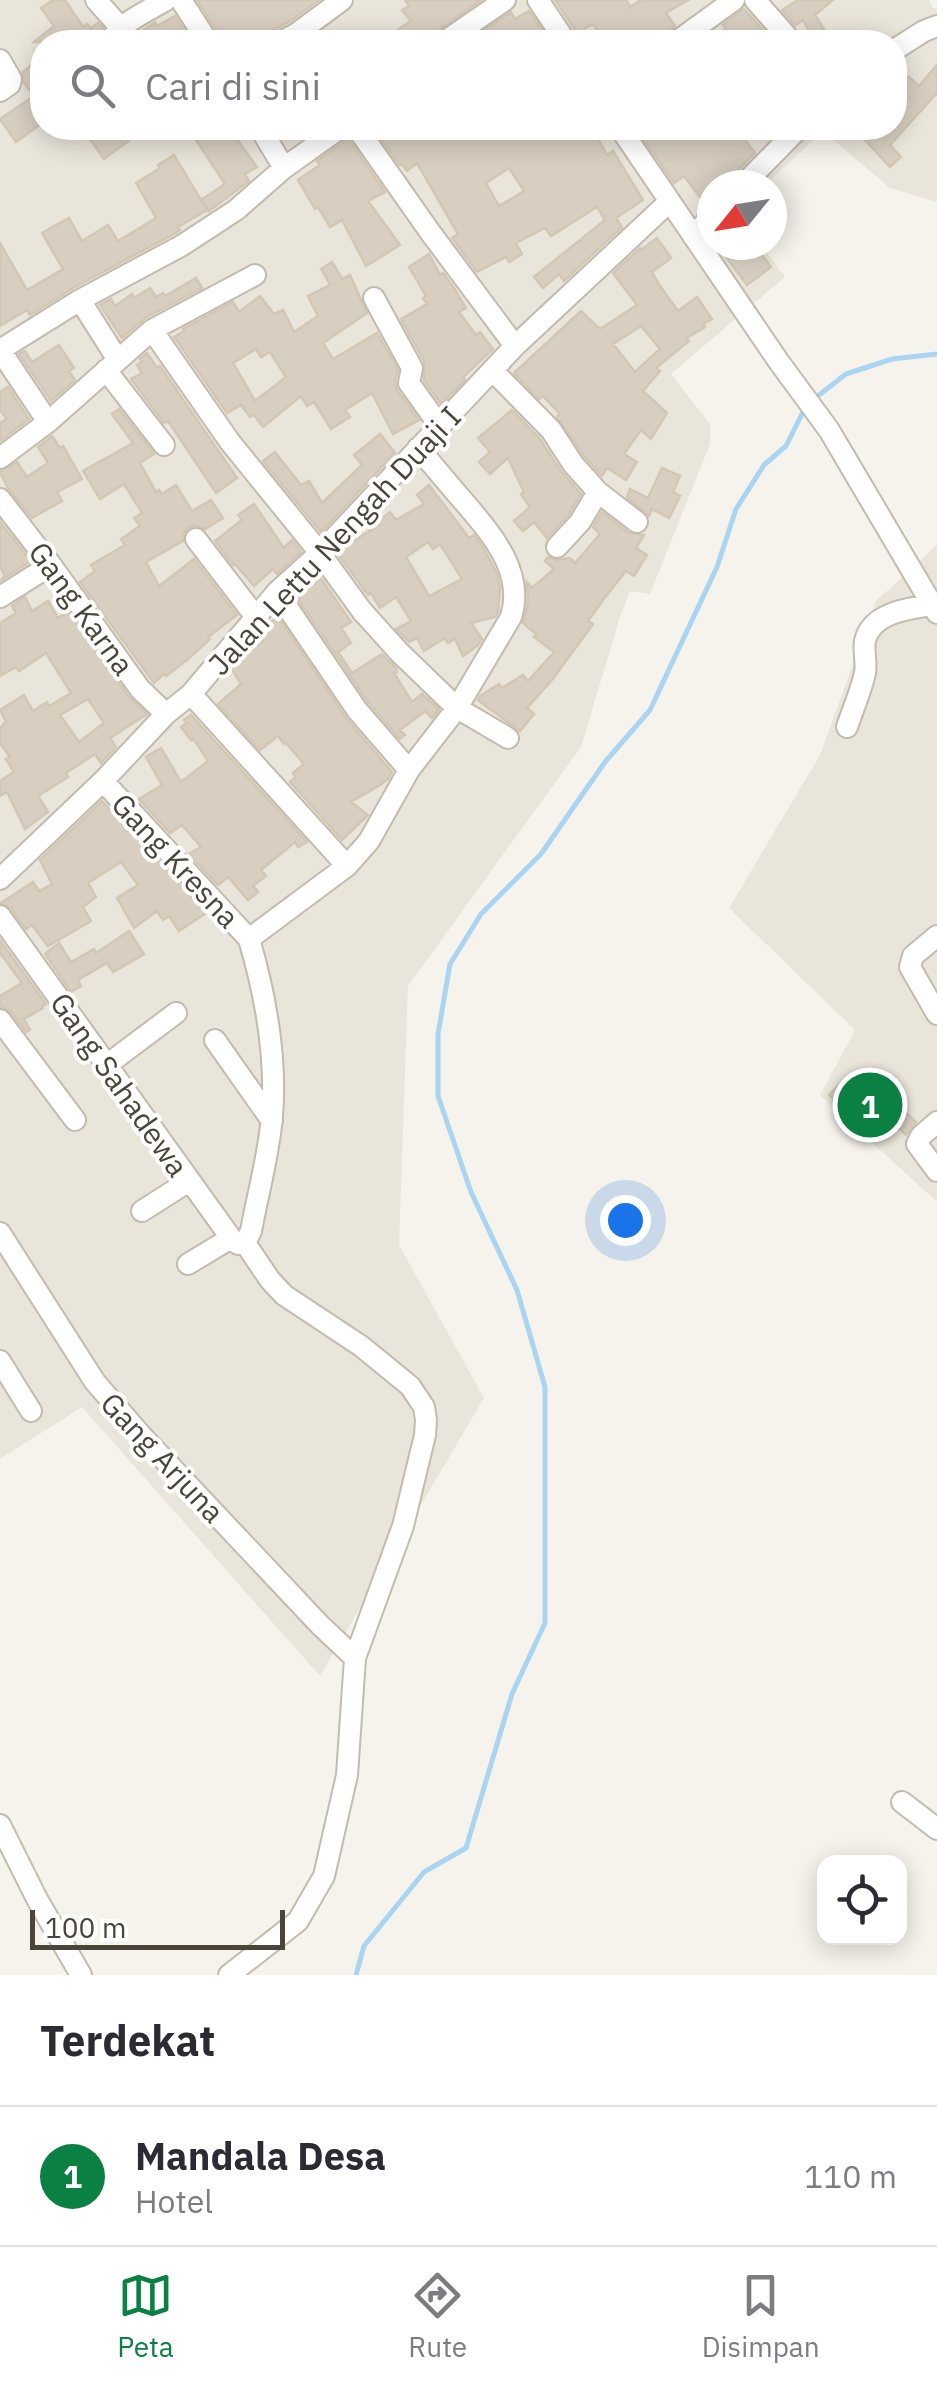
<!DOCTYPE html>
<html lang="id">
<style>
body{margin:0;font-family:"IBM Plex Sans",sans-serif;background:#f7f7f7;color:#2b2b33}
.controls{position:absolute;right:30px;bottom:30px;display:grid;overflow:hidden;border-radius:20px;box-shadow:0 5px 25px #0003}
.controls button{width:90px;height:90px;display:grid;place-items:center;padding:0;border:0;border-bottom:2px solid #e1e1e2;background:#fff;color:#2b2b33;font:50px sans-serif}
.compass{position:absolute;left:697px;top:170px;width:90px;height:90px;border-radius:50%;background:#fff;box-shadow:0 5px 25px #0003;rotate:240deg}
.scale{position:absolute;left:30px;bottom:25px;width:255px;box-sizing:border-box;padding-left:10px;border:5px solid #4b4439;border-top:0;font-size:28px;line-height:35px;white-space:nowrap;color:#4b4439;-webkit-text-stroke:8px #fff;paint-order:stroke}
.you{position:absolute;left:625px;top:1220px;width:35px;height:35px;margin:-25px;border:8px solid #fff;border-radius:50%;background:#1a73e8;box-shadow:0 0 0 15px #1a73e833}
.badge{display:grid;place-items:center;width:65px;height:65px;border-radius:50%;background:#0b8043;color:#fff;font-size:32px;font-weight:700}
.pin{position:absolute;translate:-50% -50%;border:5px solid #fff;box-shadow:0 2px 10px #0006}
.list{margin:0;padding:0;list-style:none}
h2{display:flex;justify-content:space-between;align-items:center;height:130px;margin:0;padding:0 40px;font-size:42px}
h2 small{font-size:32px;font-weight:400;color:#7c7c81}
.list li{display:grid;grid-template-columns:65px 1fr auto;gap:30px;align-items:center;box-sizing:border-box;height:140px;padding:0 40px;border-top:2px solid #e1e1e2}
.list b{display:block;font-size:38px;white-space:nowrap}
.list p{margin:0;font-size:32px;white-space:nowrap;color:#7c7c81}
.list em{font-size:32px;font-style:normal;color:#7c7c81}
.icon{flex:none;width:55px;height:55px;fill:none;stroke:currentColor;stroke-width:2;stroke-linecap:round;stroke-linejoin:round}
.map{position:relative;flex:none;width:937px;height:1975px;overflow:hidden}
.search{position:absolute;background:#fff;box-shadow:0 5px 25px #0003;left:30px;right:30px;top:30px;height:110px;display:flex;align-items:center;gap:25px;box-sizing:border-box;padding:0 35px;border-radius:40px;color:#7c7c81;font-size:38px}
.sheet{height:270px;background:#fff}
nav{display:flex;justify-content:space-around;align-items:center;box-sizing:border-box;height:140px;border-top:2px solid #e1e1e2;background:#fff;font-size:28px;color:#7c7c81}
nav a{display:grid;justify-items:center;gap:5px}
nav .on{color:#0b8043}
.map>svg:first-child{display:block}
</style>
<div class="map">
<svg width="937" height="1975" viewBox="0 0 937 1975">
<rect width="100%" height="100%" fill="#f6f3ec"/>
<path fill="#eae5da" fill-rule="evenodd" d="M 0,0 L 929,0 L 933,8 L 937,9 L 937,202 L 890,188 L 823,131 L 765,185 L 712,185 L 712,245 L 761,245 L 785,277 L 671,374 L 710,424 L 710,444 L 650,594 L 630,591 L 620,617 L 581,747 L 408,986 L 399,1245 L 484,1398 L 320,1676 L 82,1407 L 0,1459 ZM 42,42 L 894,42 L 894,128 L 42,128 Z
M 937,545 L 937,1202 L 820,1095 L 855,1030 L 729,908 L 820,755 L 876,601 Z"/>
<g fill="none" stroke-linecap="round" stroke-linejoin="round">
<path stroke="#a9d4f2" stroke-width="5" d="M 814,399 L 846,374 L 892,359 L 937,354
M 356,1975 L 364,1946 L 424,1872 L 466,1848 L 512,1694 L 545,1623 L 545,1387 L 517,1290 L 471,1192 L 438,1096 L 438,1034 L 450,964 L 481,914 L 541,854 L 605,762 L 650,710 L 717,567 L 736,509 L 764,465 L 786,446 L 806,406"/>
</g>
<path fill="#d8cfc1" stroke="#d3c7b4" stroke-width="2.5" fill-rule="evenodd" d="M 53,0 L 65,0 L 83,27 L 87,24 L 91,28 L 98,23 L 103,28 L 96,42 L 34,42 L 54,26 L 41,8 Z
M 197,0 L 319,0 L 289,22 L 273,30 L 268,35 L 266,42 L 222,42 L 220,35 Z
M 405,0 L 481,0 L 422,42 L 379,42 L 411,21 L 402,10 L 409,6 Z
M 555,0 L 626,0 L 630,7 L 641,0 L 688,0 L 666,13 L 675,26 L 664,36 L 662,42 L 605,42 L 593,24 L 577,33 Z
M 798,0 L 833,0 L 815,15 L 824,29 L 812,36 L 803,20 L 795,25 L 782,10 Z
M 744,9 L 771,39 L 763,42 L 757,32 L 749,38 L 746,33 L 729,42 L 701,42 L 726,29 L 723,25 Z
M 529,11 L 550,42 L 488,42 L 485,37 L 476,42 L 473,38 L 511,12 L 515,19 Z
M 175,16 L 192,42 L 126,42 L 155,22 L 157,26 Z
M 42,56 L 42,123 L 16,142 L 0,119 L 34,96 L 24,83 L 23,72 Z
M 937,65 L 937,93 L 890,145 L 901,157 L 890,167 L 854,128 L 894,128 L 894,93 L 909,77 L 919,86 Z
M 82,128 L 146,128 L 104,159 Z
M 196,128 L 226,128 L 235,140 L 237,139 L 257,167 L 245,174 L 249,181 L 209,211 L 201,200 L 225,184 L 196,140 L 201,136 Z
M 373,128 L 433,128 L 438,134 L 448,128 L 592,128 L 607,155 L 613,151 L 643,200 L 616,218 L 622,227 L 564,281 L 559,274 L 543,288 L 534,277 L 605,220 L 597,207 L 551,236 L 545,228 L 516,243 L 522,254 L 509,262 L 506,257 L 477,272 L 452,238 L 458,234 L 417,163 L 407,171 L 402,164 L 400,165 ZM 509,168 L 524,191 L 499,206 L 486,183 Z
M 636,128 L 736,128 L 755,153 L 733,175 L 730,185 L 712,185 L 712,203 L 705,204 L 684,176 L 674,183 Z
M 348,139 L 385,192 L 368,201 L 400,245 L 366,266 L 342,220 L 330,227 L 318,207 L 315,209 L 298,180 L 320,165 L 317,161 Z
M 174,155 L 207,210 L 178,227 L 180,230 L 174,234 L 73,288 L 30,315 L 27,310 L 0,326 L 0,243 L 27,290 L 63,269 L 42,233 L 69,218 L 82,241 L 108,225 L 118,241 L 156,218 L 136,183 L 160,168 L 158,165 Z
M 657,238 L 671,258 L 652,272 L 660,286 L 678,311 L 697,297 L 712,319 L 703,324 L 705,327 L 687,338 L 689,341 L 656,368 L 660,371 L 643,391 L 667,413 L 651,439 L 641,430 L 624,454 L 637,462 L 626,480 L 607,468 L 602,476 L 584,456 L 557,417 L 560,414 L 543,396 L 539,399 L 514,373 L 581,311 L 600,329 L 637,305 L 613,273 L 640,248 L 641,250 ZM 641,326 L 660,349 L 635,372 L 613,344 Z
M 717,245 L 754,245 L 771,267 L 747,285 Z
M 429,254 L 440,275 L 443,273 L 452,285 L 466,308 L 459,312 L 476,335 L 480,332 L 493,349 L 463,377 L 465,380 L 441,404 L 424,380 L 424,361 L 401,319 L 427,304 L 423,298 L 426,296 L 409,267 Z
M 332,262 L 342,279 L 350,275 L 367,313 L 323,343 L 333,359 L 377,333 L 398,370 L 395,381 L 397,390 L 419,420 L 393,434 L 372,393 L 345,410 L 350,417 L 331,429 L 314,402 L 307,406 L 301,396 L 263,427 L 254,415 L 250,417 L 241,405 L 227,413 L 174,337 L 184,331 L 183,329 L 233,302 L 239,312 L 260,296 L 274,314 L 283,310 L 294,332 L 318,316 L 308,296 L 328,286 L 330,284 L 321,269 ZM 256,349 L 261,357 L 270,352 L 286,377 L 255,401 L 233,363 Z
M 196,278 L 202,288 L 145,318 L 122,338 L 100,305 L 111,299 L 115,306 L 132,294 L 134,298 L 150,288 L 156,297 L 163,293 L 165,296 Z
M 59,345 L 74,368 L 69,371 L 75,380 L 51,401 L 19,354 L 25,351 L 32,362 Z
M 147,353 L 157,368 L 160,366 L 237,478 L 216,493 L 168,421 L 164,423 L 131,379 L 142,373 L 137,365 L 142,362 L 140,359 Z
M 8,387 L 29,419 L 0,441 L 0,423 L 7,419 L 0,410 L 0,392 Z
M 119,409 L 154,454 L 140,463 L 156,492 L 159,490 L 162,494 L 176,485 L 192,511 L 211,500 L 223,518 L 205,529 L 195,525 L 188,528 L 184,533 L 183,541 L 146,562 L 159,586 L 194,559 L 237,615 L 208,637 L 210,639 L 187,660 L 166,676 L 164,674 L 154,683 L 80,582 L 95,571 L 91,565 L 125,545 L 121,539 L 140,526 L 134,518 L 142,513 L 124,484 L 100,499 L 83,471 L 133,443 L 112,414 Z
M 512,410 L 540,439 L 561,471 L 581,494 L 569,514 L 547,538 L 534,522 L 523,531 L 514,521 L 530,507 L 521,494 L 524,492 L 508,458 L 490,474 L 479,462 L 490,452 L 478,438 Z
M 380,434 L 395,453 L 321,532 L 263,461 L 275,452 L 301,485 L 309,481 L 322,503 L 362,465 L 354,455 Z
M 52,436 L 60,448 L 63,446 L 82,479 L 57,492 L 62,501 L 32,518 L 8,488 L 0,472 L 17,462 L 27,477 L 48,463 L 38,447 Z
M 662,468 L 680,476 L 673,492 L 680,496 L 669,518 L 652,509 L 649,516 L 627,497 L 630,489 L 648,498 Z
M 429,485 L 469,538 L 474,535 L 484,549 L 497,574 L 500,587 L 498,612 L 495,617 L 471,623 L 482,639 L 478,645 L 463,656 L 455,639 L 448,643 L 445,638 L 424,651 L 417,638 L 409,642 L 396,629 L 411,621 L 396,597 L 380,608 L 371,593 L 368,595 L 338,554 L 352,539 L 354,541 L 380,524 L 378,522 L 390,512 L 396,520 L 424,504 L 417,495 ZM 428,542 L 433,549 L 440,544 L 462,579 L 429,596 L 406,557 Z
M 254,504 L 284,548 L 292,540 L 301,552 L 277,574 L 273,569 L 254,586 L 235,564 L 233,565 L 215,541 L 242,520 L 238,515 Z
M 602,512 L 629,533 L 644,535 L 636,548 L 647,555 L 634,576 L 626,571 L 603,600 L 588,621 L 593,624 L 552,680 L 527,708 L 534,714 L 520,731 L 478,700 L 480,696 L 499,684 L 502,688 L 523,675 L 528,681 L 554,652 L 534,637 L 536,634 L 523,623 L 528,603 L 527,582 L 532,588 L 554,569 L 545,561 L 548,557 L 555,560 L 570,558 L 575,563 L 600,534 L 593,527 Z
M 0,522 L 31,561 L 0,581 L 5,576 L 0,567 Z
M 318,574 L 351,622 L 341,628 L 351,643 L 338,652 L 352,673 L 382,654 L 396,668 L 397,672 L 394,673 L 412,702 L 422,694 L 439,709 L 432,718 L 425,711 L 400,730 L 405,735 L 400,739 L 368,702 L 296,596 L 315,584 L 311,579 Z
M 25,597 L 32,611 L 48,601 L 58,618 L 68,612 L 129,697 L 147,714 L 110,738 L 116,747 L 101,763 L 95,754 L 66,773 L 68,777 L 38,796 L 48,812 L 25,829 L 7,792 L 0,796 L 0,781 L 14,772 L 6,759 L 10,757 L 0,743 L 0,728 L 6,722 L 0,710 L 24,695 L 33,711 L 47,702 L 49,706 L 71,693 L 46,653 L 19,671 L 16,667 L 0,676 L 0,623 L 16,613 L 12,606 ZM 88,699 L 104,723 L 79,742 L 60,715 Z
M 278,617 L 346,718 L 392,772 L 388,779 L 380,785 L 351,802 L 368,815 L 342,840 L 290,782 L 296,777 L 293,773 L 304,764 L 286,743 L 284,744 L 278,736 L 260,750 L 218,704 L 241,684 L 231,668 L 240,657 L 263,642 L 259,635 L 269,623 Z
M 191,715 L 307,842 L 298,847 L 295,842 L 261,870 L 266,876 L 253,886 L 258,892 L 248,900 L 228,877 L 218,885 L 189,854 L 201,847 L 182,825 L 170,833 L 139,799 L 162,785 L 146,757 L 161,748 L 181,782 L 208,761 L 193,738 L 191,740 L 181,727 L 187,723 L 184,720 Z
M 102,801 L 206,913 L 179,931 L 169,916 L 163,920 L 157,911 L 134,928 L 117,898 L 138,885 L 121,862 L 88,883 L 96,897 L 83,907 L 91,921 L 48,946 L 32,925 L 26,929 L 11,908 L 1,903 L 33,882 L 39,891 L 52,884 L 40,860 Z
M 129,931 L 144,954 L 113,972 L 107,963 L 78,980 L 81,986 L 71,992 L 45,954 L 59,943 L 71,962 L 94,949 L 96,953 Z
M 0,940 L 46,1004 L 42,1006 L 43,1008 L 24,1019 L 30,1030 L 26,1032 L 10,1011 L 0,1006 L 0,996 L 22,983 L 0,953 Z
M 848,1076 L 868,1095 L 884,1077 L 898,1089 L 890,1098 L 916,1122 L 906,1135 L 889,1119 L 872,1137 L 829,1095 Z"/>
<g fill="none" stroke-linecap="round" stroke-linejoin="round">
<defs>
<path id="minor" d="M 96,0 L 121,28
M 181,0 L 208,42
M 538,0 L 566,42
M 755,0 L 792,42
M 110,42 C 119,23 148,11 166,0
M 280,42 L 296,34 L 342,0
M 444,42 L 505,0
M 676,42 L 734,0
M 894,50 L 924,31 L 937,26
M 0,60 L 11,79 L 10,84 L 0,91
M 260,128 L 284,168
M 357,128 L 430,232 L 515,346
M 620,128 L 779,362 L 829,430 L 937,613
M 743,185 L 799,128
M 693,236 L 712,216
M 374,298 L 412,368 L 409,383 L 439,425
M 80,300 L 118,360
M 152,330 L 230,442 L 320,553 L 362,611 L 399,652 L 457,708 L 508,738
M 106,370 L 164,445
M 493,371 L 551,430 L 573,464 L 598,492 L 637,522
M 48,422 L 0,350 L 80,300 L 181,246 L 236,210 L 284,168 L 340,128
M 0,458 L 48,422 L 152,330 L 255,275
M 0,499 L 51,565 L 140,689 L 166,714
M 196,539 L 255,616
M 557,547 L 580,522 L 598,492
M 277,592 L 357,710 L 409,770
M 0,597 L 51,565
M 191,694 L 347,866
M 847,727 C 853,709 861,691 865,673 C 867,662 863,651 865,641 C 871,613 909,608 932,605
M 103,781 L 249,939
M 0,879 L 103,781 L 166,714 L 191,694 L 277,592 L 320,553 L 515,346 L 669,202
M 0,916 L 231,1238 L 238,1244 L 245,1243
M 937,936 L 913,956 L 910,967 L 937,1014
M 0,1020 L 75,1120
M 215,1040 L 272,1121
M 108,1064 L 176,1013
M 937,1122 L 921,1136 L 917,1144 L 937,1171
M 142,1211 L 189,1181
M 0,1233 L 95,1382 L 141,1435 L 320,1625 L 355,1658
M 245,1243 L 251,1231 C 258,1193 269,1154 272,1116 C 277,1056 266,997 249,939 L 347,866 L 369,841 L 409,770 L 457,708 L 511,617 C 525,572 492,535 465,503 C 449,485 434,466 418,448
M 188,1264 L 231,1238
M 0,1361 L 31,1411
M 902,1802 L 937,1829
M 0,1825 L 37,1899 L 81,1975
M 229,1975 L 298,1921 L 324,1876 L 347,1775 L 355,1658 L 403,1526 L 425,1435 L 426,1420 L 424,1407 L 410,1386 L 361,1346 L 284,1295 L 270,1280 L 245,1243"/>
</defs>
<use href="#minor" stroke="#c2bbae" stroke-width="24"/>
<use href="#minor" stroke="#fff" stroke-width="20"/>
</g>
<g text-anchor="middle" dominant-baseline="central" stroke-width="8" stroke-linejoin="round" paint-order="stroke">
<g font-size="30" fill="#4b4439" stroke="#fff">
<text transform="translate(334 540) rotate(-47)">Jalan Lettu Nengah Duaji I</text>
<text transform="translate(82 608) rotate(54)">Gang Karna</text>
<text transform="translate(176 860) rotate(47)">Gang Kresna</text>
<text transform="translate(120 1084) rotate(55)">Gang Sahadewa</text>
<text transform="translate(163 1457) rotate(47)">Gang Arjuna</text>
</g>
</g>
</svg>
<div class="controls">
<button><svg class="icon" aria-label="locate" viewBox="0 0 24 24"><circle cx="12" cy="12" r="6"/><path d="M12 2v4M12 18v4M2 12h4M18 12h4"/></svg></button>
</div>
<svg class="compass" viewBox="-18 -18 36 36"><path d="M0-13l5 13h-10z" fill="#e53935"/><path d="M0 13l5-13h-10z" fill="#7c7c81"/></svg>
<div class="scale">100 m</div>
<div class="you"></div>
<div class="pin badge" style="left:870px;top:1105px">1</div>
<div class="search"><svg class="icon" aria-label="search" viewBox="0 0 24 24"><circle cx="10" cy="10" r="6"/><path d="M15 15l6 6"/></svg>Cari di sini</div>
</div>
<section class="sheet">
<h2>Terdekat<small></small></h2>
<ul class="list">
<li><span class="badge">1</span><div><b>Mandala Desa</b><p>Hotel</p></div><em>110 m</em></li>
</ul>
</section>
<nav>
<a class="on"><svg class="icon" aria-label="map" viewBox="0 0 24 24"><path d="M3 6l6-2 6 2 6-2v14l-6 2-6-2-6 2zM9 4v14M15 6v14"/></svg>Peta</a>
<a><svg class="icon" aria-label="directions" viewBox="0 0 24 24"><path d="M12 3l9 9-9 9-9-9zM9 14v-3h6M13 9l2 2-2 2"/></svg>Rute</a>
<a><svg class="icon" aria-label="saved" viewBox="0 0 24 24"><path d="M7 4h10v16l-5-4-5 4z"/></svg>Disimpan</a>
</nav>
